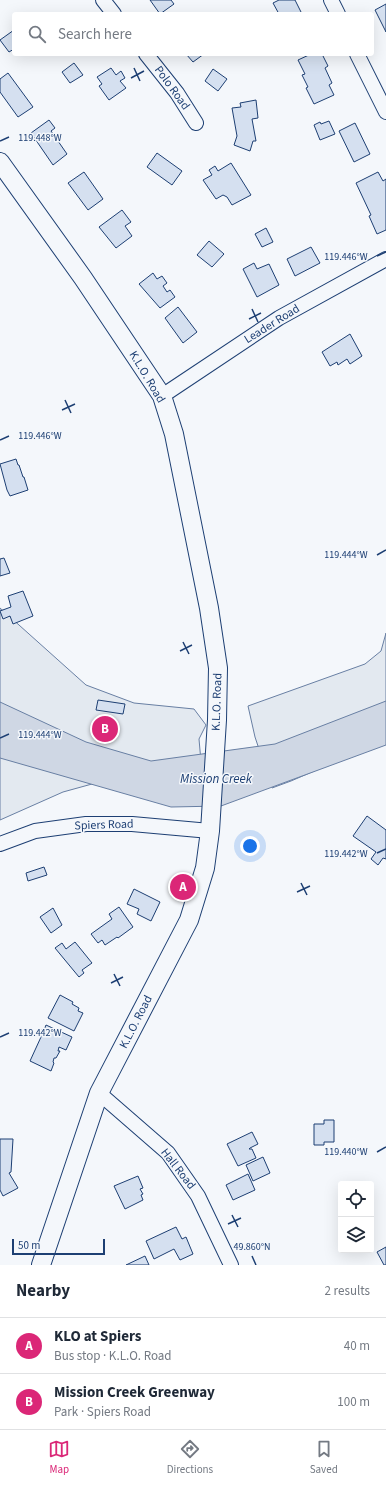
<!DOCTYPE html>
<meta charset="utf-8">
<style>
body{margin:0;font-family:"Source Sans 3",sans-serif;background:#f6f6f7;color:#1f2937}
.controls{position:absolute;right:12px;bottom:12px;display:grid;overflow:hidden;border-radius:4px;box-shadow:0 4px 16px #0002}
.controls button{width:36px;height:36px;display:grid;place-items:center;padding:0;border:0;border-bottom:1px solid #e0e1e3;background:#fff;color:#1f2937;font:20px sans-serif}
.scale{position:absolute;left:12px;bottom:10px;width:93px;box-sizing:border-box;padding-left:4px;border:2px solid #1d3f73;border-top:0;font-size:11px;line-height:14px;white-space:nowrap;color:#1d3f73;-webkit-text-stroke:3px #f4f7fb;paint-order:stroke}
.you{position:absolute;left:250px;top:846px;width:14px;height:14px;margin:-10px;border:3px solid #fff;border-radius:50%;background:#1a73e8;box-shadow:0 0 0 6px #1a73e833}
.badge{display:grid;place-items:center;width:26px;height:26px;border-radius:50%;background:#db2777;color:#fff;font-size:13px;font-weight:700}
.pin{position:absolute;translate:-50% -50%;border:2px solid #fff;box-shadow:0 1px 4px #0006}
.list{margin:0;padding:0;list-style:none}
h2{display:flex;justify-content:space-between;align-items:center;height:52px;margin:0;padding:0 16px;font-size:17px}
h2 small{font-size:13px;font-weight:400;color:#747a83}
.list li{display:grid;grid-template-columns:26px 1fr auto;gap:12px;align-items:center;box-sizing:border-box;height:56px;padding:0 16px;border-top:1px solid #e0e1e3}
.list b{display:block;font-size:15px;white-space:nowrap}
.list p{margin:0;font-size:13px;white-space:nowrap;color:#747a83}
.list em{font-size:13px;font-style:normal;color:#747a83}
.icon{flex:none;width:22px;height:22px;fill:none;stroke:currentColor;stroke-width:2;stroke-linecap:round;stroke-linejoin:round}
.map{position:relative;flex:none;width:386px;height:1265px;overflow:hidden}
.search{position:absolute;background:#fff;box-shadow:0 4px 16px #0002;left:12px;right:12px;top:12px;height:44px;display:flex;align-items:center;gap:10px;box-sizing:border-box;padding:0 14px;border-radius:4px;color:#747a83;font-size:15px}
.sheet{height:164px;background:#fff}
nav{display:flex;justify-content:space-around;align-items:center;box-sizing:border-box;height:56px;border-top:1px solid #e0e1e3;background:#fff;font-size:11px;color:#747a83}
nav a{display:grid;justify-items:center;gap:2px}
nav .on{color:#db2777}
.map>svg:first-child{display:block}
</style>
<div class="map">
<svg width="386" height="1265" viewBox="0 0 386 1265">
<rect width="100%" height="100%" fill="#f4f7fb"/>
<path fill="#e3e9f0" stroke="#687fa3" d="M 0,608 L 86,685 L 134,703 L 194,709 L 206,725 L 199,739 L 203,784 L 92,784 L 63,792 L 0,820 Z
M 386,633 L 386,740 L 291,781 L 272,788 L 255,737 L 248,706 L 365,664 L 381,651 Z"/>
<path fill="#cfd7e4" stroke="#687fa3" d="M 386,701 L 386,745 L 221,806 L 171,807 L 0,758 L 0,702 L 86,742 L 151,761 L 275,744 Z"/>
<path fill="#d5e0f0" stroke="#1d3f73" d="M 150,0 L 171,0 L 174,4 L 160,14 Z
M 279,0 L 295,0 L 302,14 L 279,14 L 273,3 Z
M 386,4 L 386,32 L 375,10 Z
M 14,30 L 14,49 L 9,52 L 0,40 Z
M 186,54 L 204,54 L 193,62 Z
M 311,54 L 322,54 L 328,66 L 325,68 L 332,83 L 329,85 L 334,95 L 314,104 L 306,88 L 308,87 L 302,75 L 305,74 L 298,60 Z
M 74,63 L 83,75 L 70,83 L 62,72 Z
M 111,68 L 116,75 L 121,71 L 125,78 L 120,81 L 126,88 L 109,100 L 99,86 L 102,84 L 97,77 Z
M 213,69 L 227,79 L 218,91 L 205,81 Z
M 8,73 L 33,107 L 18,117 L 0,92 L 0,79 Z
M 256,100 L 258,118 L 252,119 L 256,141 L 253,141 L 250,151 L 234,145 L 237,136 L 232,108 L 241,107 L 240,103 Z
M 49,120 L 55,128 L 51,131 L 67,154 L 53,165 L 31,133 Z
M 329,121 L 335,134 L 320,140 L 314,125 L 320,122 L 321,124 Z
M 355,123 L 370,154 L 354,162 L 339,131 Z
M 157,153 L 182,171 L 172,185 L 147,167 Z
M 231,163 L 251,195 L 232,205 L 227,197 L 223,195 L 216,199 L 203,180 L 212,175 L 209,170 L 215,166 L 218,171 Z
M 84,172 L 103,199 L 88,210 L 68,183 Z
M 378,172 L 383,181 L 386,179 L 386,230 L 377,234 L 369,216 L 371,215 L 356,183 Z
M 122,210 L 131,222 L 125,226 L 132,236 L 116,248 L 99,227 Z
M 266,228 L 273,242 L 262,247 L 255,234 Z
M 209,241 L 224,254 L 212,267 L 197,255 Z
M 311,247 L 320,263 L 295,276 L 287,259 Z
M 254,263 L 257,269 L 269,264 L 279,285 L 257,297 L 243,269 Z
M 153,273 L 157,279 L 162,276 L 167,283 L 163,286 L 167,292 L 170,290 L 175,297 L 160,308 L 139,284 Z
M 178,307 L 197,332 L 183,343 L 165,318 Z
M 350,334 L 362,356 L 350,364 L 347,359 L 338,365 L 337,362 L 330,366 L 322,352 Z
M 16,459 L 18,465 L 19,465 L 23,477 L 24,477 L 28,490 L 10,496 L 7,490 L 0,464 Z
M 4,558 L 10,573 L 0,576 L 0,559 Z
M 23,591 L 33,616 L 13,624 L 10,616 L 3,619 L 0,611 L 11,607 L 8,596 Z
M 98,700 L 125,704 L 123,714 L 96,710 Z
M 367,816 L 386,830 L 386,859 L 383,858 L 378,865 L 371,859 L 376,852 L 353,836 Z
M 44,867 L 47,875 L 28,881 L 26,873 Z
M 134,889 L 160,902 L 151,921 L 137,914 L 139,909 L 127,904 Z
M 119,907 L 133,927 L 118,938 L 117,937 L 105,945 L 102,940 L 98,943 L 91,934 L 112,919 L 109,914 Z
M 53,908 L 62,925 L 51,933 L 40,917 Z
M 75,942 L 92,963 L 82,970 L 84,973 L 79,977 L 55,948 L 62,943 L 66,949 Z
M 60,995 L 73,1002 L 72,1004 L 79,1008 L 78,1011 L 83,1013 L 74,1031 L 48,1018 Z
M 46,1025 L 72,1037 L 66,1050 L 59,1047 L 58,1051 L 60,1051 L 56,1058 L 54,1058 L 53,1062 L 54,1063 L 51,1071 L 30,1061 L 41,1037 L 39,1033 L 41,1030 L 44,1030 Z
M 324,1120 L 334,1120 L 334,1142 L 324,1142 L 324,1145 L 314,1145 L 314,1124 L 324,1124 Z
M 252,1132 L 258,1144 L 250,1148 L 249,1149 L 252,1149 L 256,1158 L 238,1166 L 227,1144 Z
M 0,1139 L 13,1139 L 11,1172 L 9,1173 L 18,1188 L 3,1196 L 0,1190 Z
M 263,1157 L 270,1173 L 253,1181 L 246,1165 Z
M 248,1174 L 255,1190 L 233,1200 L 226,1185 Z
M 138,1176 L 143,1188 L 140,1189 L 143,1194 L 141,1195 L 143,1200 L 125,1209 L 114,1186 Z
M 176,1227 L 182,1239 L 186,1237 L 193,1254 L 180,1260 L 174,1249 L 154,1259 L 146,1241 Z
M 386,1247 L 386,1265 L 384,1265 L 377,1252 Z
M 145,1256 L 149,1265 L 126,1265 Z"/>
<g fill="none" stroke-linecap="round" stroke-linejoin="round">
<defs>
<path id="minor" d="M 103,0 L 114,14
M 331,0 L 338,14
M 146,54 L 177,93 L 196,123
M 357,54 L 386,112
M 162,396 L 279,318 L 386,259
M 0,844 L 35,831 L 86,824 L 132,824 L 210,831
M 99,1093 L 168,1153 L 198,1196 L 231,1265"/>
<path id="major" d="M 0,162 L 83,278 L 162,396 L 174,434 L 209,608 L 218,668 L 217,720 L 210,831 L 205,868 L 189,920 L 99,1093 L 41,1265"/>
</defs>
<use href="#minor" stroke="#1d3f73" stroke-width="16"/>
<use href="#major" stroke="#1d3f73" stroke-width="20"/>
<use href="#minor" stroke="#f4f7fb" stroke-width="14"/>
<use href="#major" stroke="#f4f7fb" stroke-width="18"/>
</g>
<path fill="none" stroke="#1d3f73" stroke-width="1.5" d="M 134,68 L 140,81M 131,78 L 144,71M 0,141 L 9,137M 377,256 L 386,252M 252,309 L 258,322M 249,319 L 261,313M 65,400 L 71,413M 62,410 L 75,404M 0,440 L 9,436M 377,555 L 386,550M 183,642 L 189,654M 180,651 L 192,645M 0,738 L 9,734M 377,853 L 386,849M 301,883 L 307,895M 297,892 L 310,886M 114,974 L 120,986M 111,983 L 123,977M 0,1037 L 9,1033M 377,1152 L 386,1147M 232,1215 L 238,1227M 228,1224 L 241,1218M 252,1256 L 256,1265"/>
<g text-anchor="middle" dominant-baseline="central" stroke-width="3" stroke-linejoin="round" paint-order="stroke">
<g font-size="12" fill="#1d3f73" stroke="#f4f7fb">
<text transform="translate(172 88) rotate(54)">Polo Road</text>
<text transform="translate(272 324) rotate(-32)">Leader Road</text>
<text transform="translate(147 377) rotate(59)">K.L.O. Road</text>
<text transform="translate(217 702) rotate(-88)">K.L.O. Road</text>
<text transform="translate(104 825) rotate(-2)">Spiers Road</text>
<text transform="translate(136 1022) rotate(-63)">K.L.O. Road</text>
<text transform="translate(178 1169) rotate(52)">Hall Road</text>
</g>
<g font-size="13" font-style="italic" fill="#1d3f73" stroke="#f4f7fb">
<text x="216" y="779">Mission Creek</text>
</g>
</g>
<g font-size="10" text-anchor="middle" fill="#1d3f73" stroke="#f4f7fb" stroke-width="3" stroke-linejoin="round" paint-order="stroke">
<text x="40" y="141">119.448°W</text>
<text x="346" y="260">119.446°W</text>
<text x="40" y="439">119.446°W</text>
<text x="346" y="558">119.444°W</text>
<text x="40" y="738">119.444°W</text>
<text x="346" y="857">119.442°W</text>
<text x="40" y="1036">119.442°W</text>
<text x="346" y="1155">119.440°W</text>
<text x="252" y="1250">49.860°N</text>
</g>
</svg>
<div class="controls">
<button><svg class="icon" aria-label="locate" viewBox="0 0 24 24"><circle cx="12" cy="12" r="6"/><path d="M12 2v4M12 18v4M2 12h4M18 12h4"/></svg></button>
<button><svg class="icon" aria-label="layers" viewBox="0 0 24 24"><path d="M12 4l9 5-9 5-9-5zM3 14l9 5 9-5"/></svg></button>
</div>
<div class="scale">50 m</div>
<div class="you"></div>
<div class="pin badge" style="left:183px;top:887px">A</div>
<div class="pin badge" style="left:105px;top:729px">B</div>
<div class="search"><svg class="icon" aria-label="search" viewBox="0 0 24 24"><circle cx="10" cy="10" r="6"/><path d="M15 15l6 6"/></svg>Search here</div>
</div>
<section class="sheet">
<h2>Nearby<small>2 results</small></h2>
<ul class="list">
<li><span class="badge">A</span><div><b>KLO at Spiers</b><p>Bus stop · K.L.O. Road</p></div><em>40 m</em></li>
<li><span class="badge">B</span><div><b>Mission Creek Greenway</b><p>Park · Spiers Road</p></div><em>100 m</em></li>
</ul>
</section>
<nav>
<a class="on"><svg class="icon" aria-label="map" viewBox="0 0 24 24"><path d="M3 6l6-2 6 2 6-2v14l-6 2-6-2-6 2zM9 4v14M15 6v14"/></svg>Map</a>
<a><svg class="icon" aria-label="directions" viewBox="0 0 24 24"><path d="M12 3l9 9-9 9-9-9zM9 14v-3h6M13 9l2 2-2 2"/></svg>Directions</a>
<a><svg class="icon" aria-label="saved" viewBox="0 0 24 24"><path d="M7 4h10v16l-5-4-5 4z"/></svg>Saved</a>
</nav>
